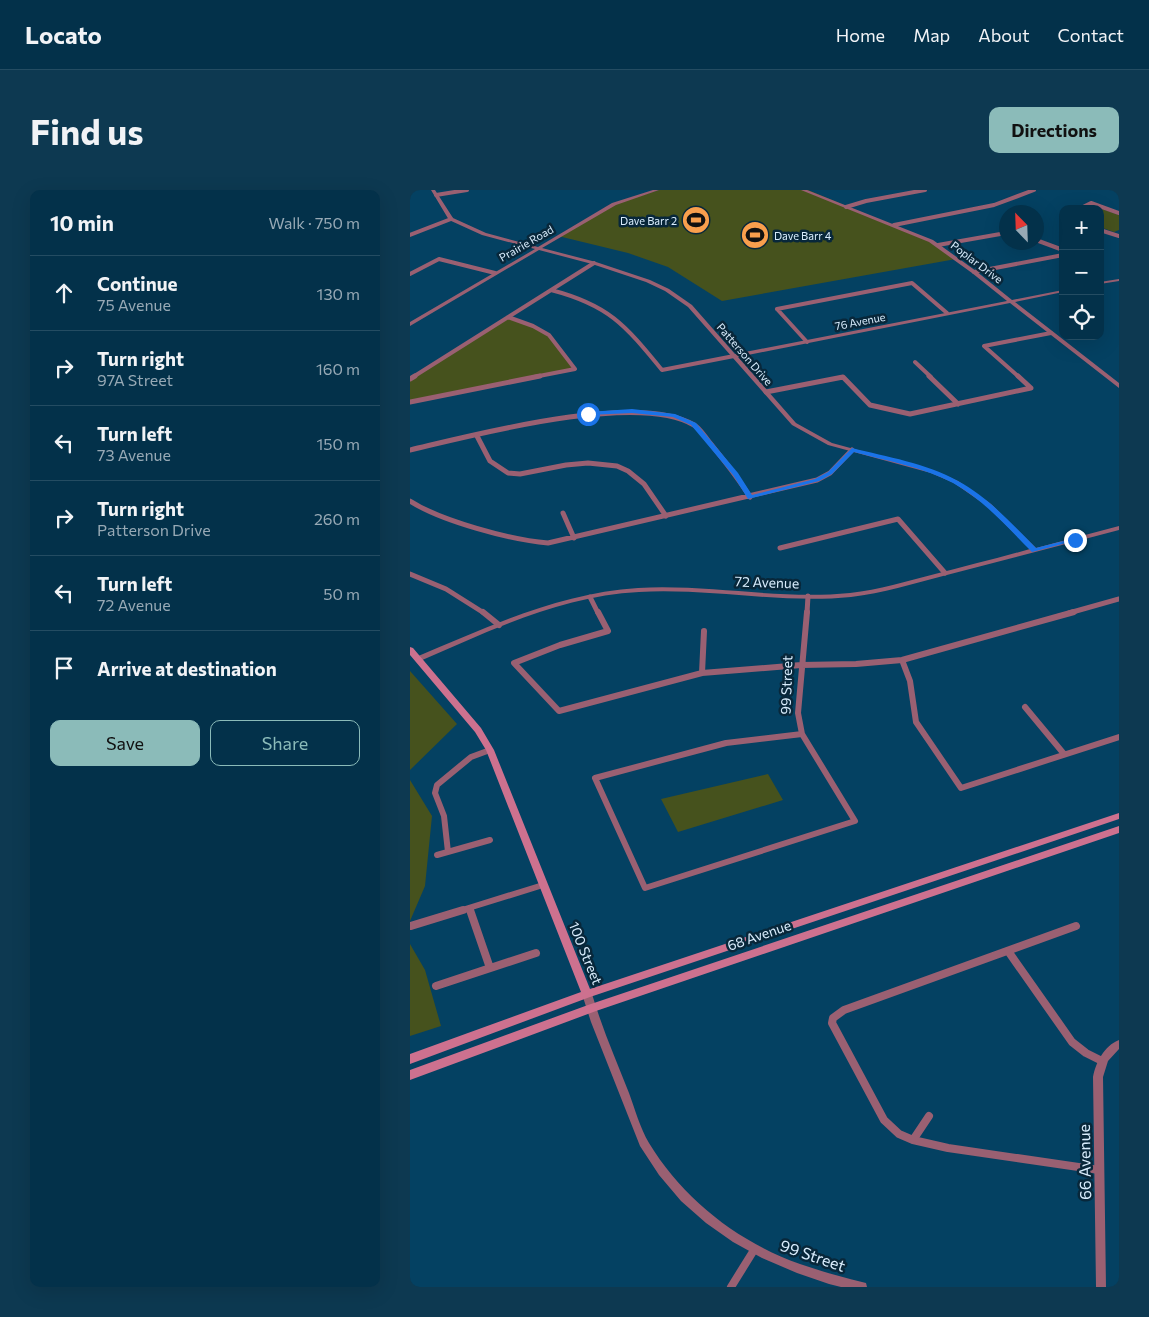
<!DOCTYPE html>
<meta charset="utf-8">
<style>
body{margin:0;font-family:Commissioner,sans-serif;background:#0d3951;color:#f1f3f6}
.controls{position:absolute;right:15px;top:15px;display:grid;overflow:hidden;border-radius:10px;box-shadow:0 5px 20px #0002}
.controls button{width:45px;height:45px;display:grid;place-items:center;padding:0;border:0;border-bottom:1px solid #244c62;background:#03314a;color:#f1f3f6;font:25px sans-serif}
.compass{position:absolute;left:589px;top:15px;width:45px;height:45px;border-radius:50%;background:#03314a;box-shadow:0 5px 20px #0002;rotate:337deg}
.stop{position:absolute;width:15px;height:15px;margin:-11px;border:4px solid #1a73e8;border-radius:50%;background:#fff}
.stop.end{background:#1a73e8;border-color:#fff;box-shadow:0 1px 5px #0008}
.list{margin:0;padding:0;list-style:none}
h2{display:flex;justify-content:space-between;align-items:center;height:65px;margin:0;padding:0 20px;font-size:21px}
h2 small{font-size:16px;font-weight:400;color:#97a9b5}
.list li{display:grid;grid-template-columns:32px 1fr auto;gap:15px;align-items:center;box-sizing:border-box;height:75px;padding:0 20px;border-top:1px solid #244c62}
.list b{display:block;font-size:19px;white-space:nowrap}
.list p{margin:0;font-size:16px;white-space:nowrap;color:#97a9b5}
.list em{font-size:16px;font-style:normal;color:#97a9b5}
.actions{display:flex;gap:10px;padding:15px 20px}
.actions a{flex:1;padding:11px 0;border:1px solid #8bbbb9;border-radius:10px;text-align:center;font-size:18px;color:#8bbbb9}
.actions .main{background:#8bbbb9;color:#111}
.icon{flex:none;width:28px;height:28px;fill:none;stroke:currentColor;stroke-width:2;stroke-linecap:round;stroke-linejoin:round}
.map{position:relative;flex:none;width:709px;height:1097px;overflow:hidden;border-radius:10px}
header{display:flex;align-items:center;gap:30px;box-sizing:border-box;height:70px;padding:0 25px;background:#03314a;border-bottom:1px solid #244c62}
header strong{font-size:24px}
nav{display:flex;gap:28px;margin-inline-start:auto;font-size:18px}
.intro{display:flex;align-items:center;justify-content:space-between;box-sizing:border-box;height:120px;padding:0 30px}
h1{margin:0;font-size:35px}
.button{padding:12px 22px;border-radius:10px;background:#8bbbb9;color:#111;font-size:18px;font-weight:700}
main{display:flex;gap:30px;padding:0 30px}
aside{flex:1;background:#03314a;border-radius:10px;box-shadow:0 5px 20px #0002}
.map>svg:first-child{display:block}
</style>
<header>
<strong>Locato</strong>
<nav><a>Home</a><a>Map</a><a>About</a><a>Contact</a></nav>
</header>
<div class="intro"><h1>Find us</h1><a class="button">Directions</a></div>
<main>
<aside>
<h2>10 min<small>Walk · 750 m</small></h2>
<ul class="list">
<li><svg class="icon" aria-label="ahead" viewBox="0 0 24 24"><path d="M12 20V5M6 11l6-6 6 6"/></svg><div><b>Continue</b><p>75 Avenue</p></div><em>130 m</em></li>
<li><svg class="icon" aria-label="right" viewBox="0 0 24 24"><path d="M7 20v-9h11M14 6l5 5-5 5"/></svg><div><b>Turn right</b><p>97A Street</p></div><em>160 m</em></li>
<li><svg class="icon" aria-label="left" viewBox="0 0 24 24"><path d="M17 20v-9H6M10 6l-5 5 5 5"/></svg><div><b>Turn left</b><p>73 Avenue</p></div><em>150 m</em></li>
<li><svg class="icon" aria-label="right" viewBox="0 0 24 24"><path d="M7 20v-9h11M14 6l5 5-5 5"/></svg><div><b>Turn right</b><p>Patterson Drive</p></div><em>260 m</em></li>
<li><svg class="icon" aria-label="left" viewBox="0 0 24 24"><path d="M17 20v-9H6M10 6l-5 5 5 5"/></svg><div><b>Turn left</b><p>72 Avenue</p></div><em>50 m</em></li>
<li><svg class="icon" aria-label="arrive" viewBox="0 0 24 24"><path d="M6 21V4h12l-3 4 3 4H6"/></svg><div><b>Arrive at destination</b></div></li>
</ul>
<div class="actions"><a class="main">Save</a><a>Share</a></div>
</aside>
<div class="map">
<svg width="709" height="1097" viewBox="0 0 709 1097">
<rect width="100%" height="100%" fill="#044162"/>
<path fill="#46521d" d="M 249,0 L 398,0 L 521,51 L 546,69 L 312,111 L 258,77 L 218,63 L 148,46 L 205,14 Z
M 681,15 L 709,25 L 709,40 L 704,42 L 690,37 L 690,19 L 673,19 Z
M 98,127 L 123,136 L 139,145 L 165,179 L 0,212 L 0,189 Z
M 0,481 L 47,534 L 0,580 Z
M 358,584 L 373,610 L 268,642 L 251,609 Z
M 0,590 L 22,626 L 15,696 L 0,731 Z
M 0,754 L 15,780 L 31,836 L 0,846 Z"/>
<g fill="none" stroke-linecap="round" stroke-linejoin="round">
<path stroke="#9a6072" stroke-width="4" d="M 26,5 L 57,0
M 436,17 L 456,11 L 515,0
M 669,19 L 681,13 L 709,23
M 484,35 L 584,15 L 624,0
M 690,40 L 709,46
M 0,45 L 41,29
M 626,50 L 653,60
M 528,55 L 596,43
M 564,82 L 653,65
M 0,84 L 29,69 L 85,83
M 141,100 C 199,115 215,135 252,180 L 324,166
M 367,119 L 502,93 L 537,123
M 367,119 L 397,152
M 98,127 L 123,136 L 139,145 L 165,179 L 124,187
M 505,172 L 521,187
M 3,187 L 184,73
M 609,187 L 574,156 L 641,143"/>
<path stroke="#9a6072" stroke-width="5" d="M 519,186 L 548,214
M 0,189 L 5,186
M 356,202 L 433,187 L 460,215 L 500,224 L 621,198 L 608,186
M 0,212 L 130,186
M 67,246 L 80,271 L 98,283 L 110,284 L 156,275 L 178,273 L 207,276 L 218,281 L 234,294 L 256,326
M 0,260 C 64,245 228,201 284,235 C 289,238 293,244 297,249 C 312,268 327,286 340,307
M 0,311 C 31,331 101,350 138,353 L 407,290 L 420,283 L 442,260
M 153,323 L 164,348
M 370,358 L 488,329 L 535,383
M 0,384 L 36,399 L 74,423
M 180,407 L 188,423
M 397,423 L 398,406
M 659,423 L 709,409"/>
<path stroke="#9a6072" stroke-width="6" d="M 73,422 L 89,435
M 188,422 L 198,441 L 150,455 L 104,473 L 149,521 L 292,483 L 391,475 L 446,474 L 492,470 L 664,422
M 492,470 L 500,491 L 506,532 L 551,598 L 709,547
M 292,483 L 294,441
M 615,517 L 654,564
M 392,544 L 445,631 L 235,698 L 185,588 L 316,553 Z
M 392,544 L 388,523 L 397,422
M 38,662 L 34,626 L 25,603 L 27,595 L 61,567 L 80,560
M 27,665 L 80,650
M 59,718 L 60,721
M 49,721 L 133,695"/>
<path stroke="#9a6072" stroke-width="8" d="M 60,720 L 80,778
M 1,736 L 53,720
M 666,736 L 434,820 L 423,828 L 422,833 L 474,930 L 489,944 L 503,950 L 538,958 L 689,980
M 598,761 L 662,852 L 676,863 L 692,871
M 26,796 L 126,763
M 503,950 L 519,926
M 321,1097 L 344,1060"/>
<path fill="#9a6072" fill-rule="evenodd" d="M 21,0 L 25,0 L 43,28 L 76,43 L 128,57 L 202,13 L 243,0 L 249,0 L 206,15 L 132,58 L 186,72 L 240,90 L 259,99 L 282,115 L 325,164 L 597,111 L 562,83 L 519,52 L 391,0 L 397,0 L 523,50 L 566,81 L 602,110 L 653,100 L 653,102 L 605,112 L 709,193 L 709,198 L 600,113 L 328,167 L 386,233 L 422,253 L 525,281 L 548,291 L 581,314 L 626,358 L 709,336 L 709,340 C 651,355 592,371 533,386 C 503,394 473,403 441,407 C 371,414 300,398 229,402 C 151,406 81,440 10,471 L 6,471 L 4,469 L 6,467 C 78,437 149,403 228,398 C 299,394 369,410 440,403 C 469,400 497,391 525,384 C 556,376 588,368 620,359 L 577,316 L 544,293 L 521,283 L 418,255 L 382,235 L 278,117 L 255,101 L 236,92 L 182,74 L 129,60 L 0,136 L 0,132 L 125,59 L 72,45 L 39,30 Z
M 709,89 L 709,91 L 690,94 L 690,92 Z
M 177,800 L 180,801 L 182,804 C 192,838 206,870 219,903 C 225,919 230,938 239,953 C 273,1009 328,1052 390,1074 C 410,1081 431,1087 452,1092 L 456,1093 L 457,1097 L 431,1097 L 419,1094 L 387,1083 L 352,1068 L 323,1052 L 296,1033 L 271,1011 L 249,985 L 230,956 L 181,832 L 172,804 L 174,801 Z
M 709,850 L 709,859 L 698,871 L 693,887 L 696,1097 L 686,1097 L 683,887 C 686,872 694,856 709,850 Z"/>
<path fill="#cd718f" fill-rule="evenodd" d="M 0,457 L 3,458 L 71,538 L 84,560 L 180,799 L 709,623 L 709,629 L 180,807 L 0,874 L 0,864 L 171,802 L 76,560 L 65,542 L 0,465 Z
M 709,636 L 709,643 L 186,821 L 0,890 L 0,880 L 178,815 Z"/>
</g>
<path fill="#1a73e8" d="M 222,219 L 265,224 L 286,233 L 328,283 L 342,305 L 405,289 L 418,282 L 442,258 C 477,267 516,273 548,291 C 578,307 601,333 626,358 L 665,348 L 668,350 L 622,362 C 597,337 574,310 543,293 C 513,277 477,271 444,262 L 422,284 L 409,291 L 338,309 L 323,285 L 281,235 L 263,227 L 222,223 L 178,225 L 175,224 L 178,222 Z"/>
<defs>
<symbol id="stadium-disc" viewBox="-11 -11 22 22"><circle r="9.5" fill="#f99f4d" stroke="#08273a"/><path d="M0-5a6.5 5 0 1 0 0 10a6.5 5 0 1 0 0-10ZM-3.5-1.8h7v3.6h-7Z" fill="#111"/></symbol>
</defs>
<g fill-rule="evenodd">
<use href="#stadium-disc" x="270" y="14" width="32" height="32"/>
<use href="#stadium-disc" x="329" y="29" width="32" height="32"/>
</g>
<g text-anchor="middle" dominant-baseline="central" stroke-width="5" stroke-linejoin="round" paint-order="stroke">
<g font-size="11" fill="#d9edfd" stroke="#08273a" text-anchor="end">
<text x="267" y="30">Dave Barr 2</text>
<text x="364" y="45" text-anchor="start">Dave Barr 4</text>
</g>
<g font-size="11" fill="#d9edfd" stroke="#08273a">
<text transform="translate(116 53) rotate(-30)">Prairie Road</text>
<text transform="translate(567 72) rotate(37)">Poplar Drive</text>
<text transform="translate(450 131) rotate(-11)">76 Avenue</text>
<text transform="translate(335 164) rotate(49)">Patterson Drive</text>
</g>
<g font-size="14" fill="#d9edfd" stroke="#08273a">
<text transform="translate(357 392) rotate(2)">72 Avenue</text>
<text transform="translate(376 495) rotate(-88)">99 Street</text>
<text transform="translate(349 745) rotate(-19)">68 Avenue</text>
<text transform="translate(176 763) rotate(68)">100 Street</text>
</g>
<g font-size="16" fill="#d9edfd" stroke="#08273a">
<text transform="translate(674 972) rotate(-91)">66 Avenue</text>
<text transform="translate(403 1065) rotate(19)">99 Street</text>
</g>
</g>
</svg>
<div class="controls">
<button>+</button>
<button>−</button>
<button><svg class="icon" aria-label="locate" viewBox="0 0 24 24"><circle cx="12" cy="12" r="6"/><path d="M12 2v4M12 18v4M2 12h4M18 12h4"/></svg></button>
</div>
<svg class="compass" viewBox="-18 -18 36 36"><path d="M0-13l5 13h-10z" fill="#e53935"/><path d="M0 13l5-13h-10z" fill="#97a9b5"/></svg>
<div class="stop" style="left:178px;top:224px"></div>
<div class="stop end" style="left:665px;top:350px"></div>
</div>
</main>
